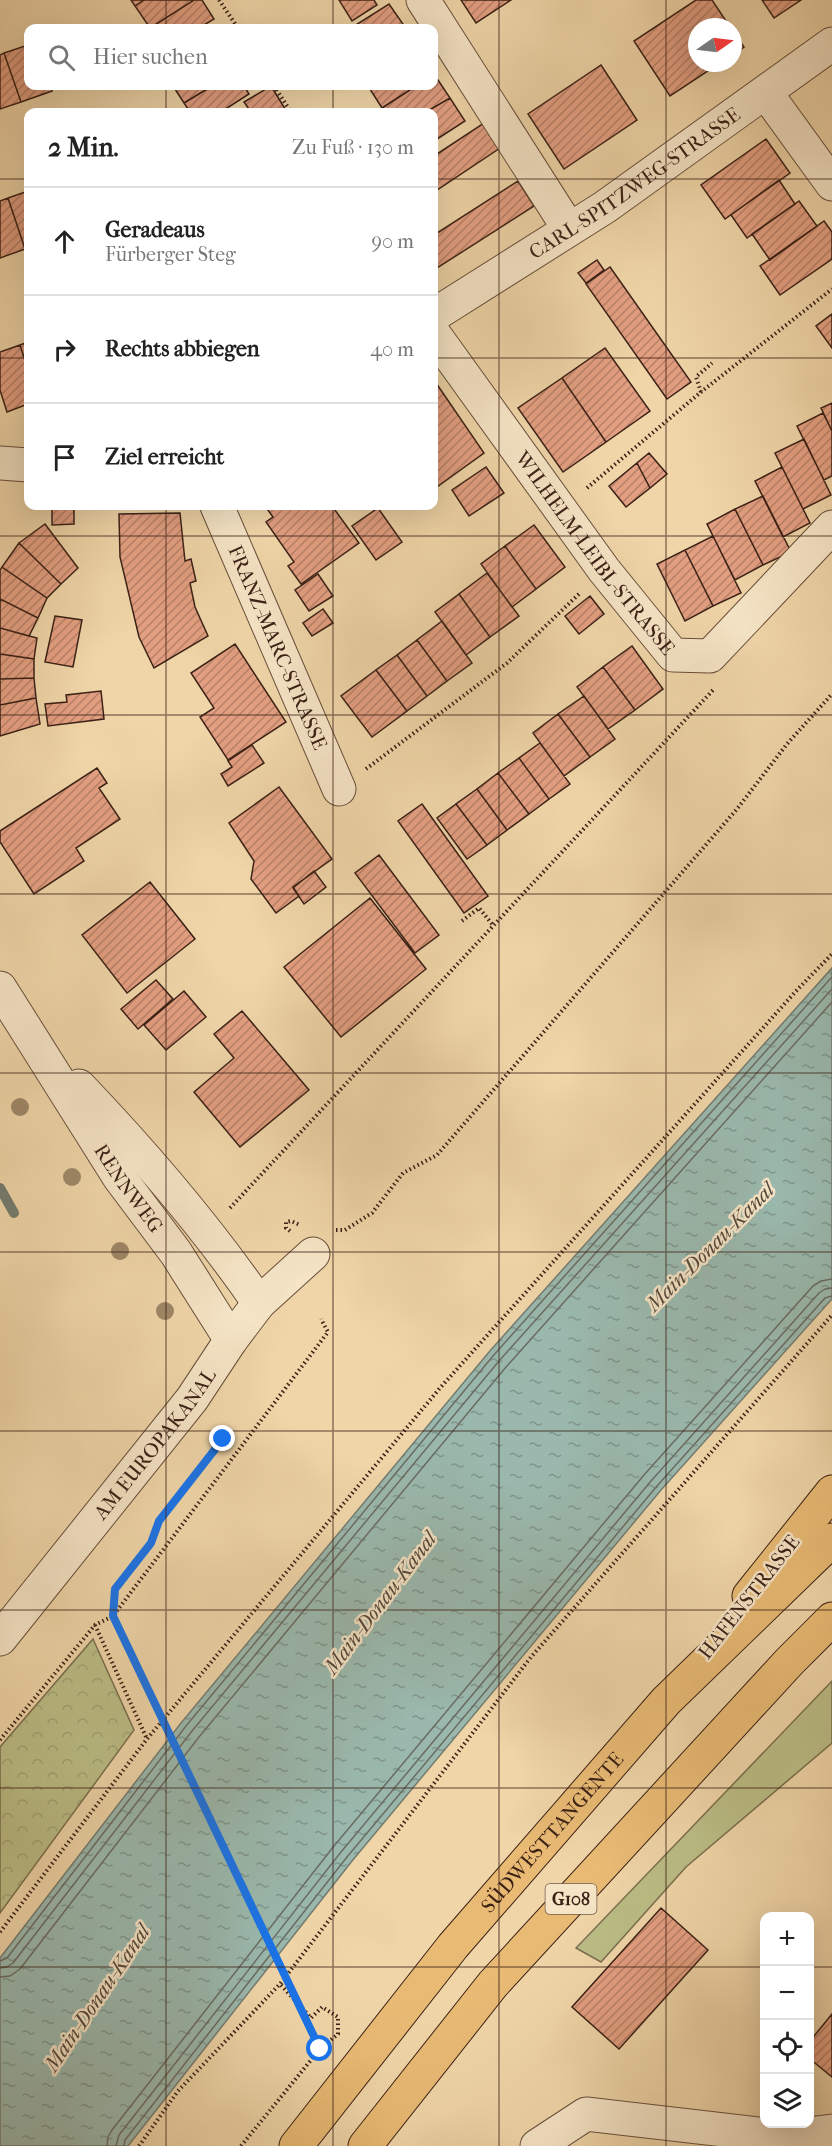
<!DOCTYPE html>
<html lang="de">
<meta charset="utf-8">
<style>
body{margin:0;font-family:"IM FELL French Canon",serif;background:#f6f6f6;color:#222}
.controls{position:absolute;right:18px;bottom:18px;display:grid;overflow:hidden;border-radius:12px;box-shadow:0 6px 24px #0002}
.controls button{width:54px;height:54px;display:grid;place-items:center;padding:0;border:0;border-bottom:2px solid #e0e0e0;background:#fff;color:#222;font:30px sans-serif}
.compass{position:absolute;left:688px;top:18px;width:54px;height:54px;border-radius:50%;background:#fff;box-shadow:0 6px 24px #0002;rotate:76deg}
.stop{position:absolute;width:18px;height:18px;margin:-14px;border:4px solid #1a73e8;border-radius:50%;background:#fff}
.stop.end{background:#1a73e8;border-color:#fff;box-shadow:0 2px 6px #0008}
.list{margin:0;padding:0;list-style:none}
h2{display:flex;justify-content:space-between;align-items:center;height:78px;margin:0;padding:0 24px;font-size:26px}
h2 small{font-size:20px;font-weight:400;color:#767676}
.list li{display:grid;grid-template-columns:39px 1fr auto;gap:18px;align-items:center;box-sizing:border-box;height:108px;padding:0 24px;border-top:2px solid #e0e0e0}
.list b{display:block;font-size:22px;white-space:nowrap}
.list p{margin:0;font-size:20px;white-space:nowrap;color:#767676}
.list em{font-size:20px;font-style:normal;color:#767676}
.icon{flex:none;width:33px;height:33px;fill:none;stroke:currentColor;stroke-width:2;stroke-linecap:round;stroke-linejoin:round}
.map{position:relative;flex:none;width:832px;height:2146px;overflow:hidden}
.search{position:absolute;background:#fff;box-shadow:0 6px 24px #0002;left:24px;top:24px;width:414px;height:66px;display:flex;align-items:center;gap:15px;box-sizing:border-box;padding:0 21px;border-radius:12px;color:#767676;font-size:22px}
.panel{position:absolute;background:#fff;box-shadow:0 6px 24px #0002;left:24px;top:108px;width:414px;height:402px;border-radius:12px}
.map>svg:first-child{display:block}
</style>
<div class="map">
<svg width="832" height="2146" viewBox="0 0 832 2146">
<defs>
<pattern id="forest-crowns" width="20" height="18" patternUnits="userSpaceOnUse" patternTransform="scale(1.5)"><rect width="20" height="18" fill="#bbbd86"/><path d="M2 6a3 3 0 1 1 6 0M12 15a3 3 0 1 1 6 0" fill="none" stroke="#a2a273"/></pattern>
<pattern id="water-ripples" width="26" height="14" patternUnits="userSpaceOnUse" patternTransform="scale(1.5)"><rect width="26" height="14" fill="#9ab8ad"/><path d="M2 4q2-2 4 0t4 0M15 11q2-2 4 0t4 0" fill="none" stroke="#7f958c"/></pattern>
<pattern id="building-hatch" width="6" height="6" patternUnits="userSpaceOnUse" patternTransform="scale(1.5)"><rect width="6" height="6" fill="#e39f81"/><path d="M-1 1l2-2M0 6l6-6M5 7l2-2" fill="none" stroke="#b98169"/></pattern>
</defs>
<rect width="100%" height="100%" fill="#efd5a8"/>
<filter id="stains"><feTurbulence type="fractalNoise" baseFrequency=".00333" numOctaves="4"/><feColorMatrix values="0 0 0 0 .2 0 0 0 0 .09 0 0 0 0 .02 0 0 0 .5 -.17"/></filter>
<radialGradient id="worn" r=".72"><stop offset=".6" stop-color="#630" stop-opacity="0"/><stop offset="1" stop-color="#630" stop-opacity=".3"/></radialGradient>
<path fill="#bbbd86" stroke="#7b6f4e" stroke-width="1.5" d="M 832,1681 L 832,1743 L 686,1867 L 601,1962 L 576,1948 Z"/>
<path fill="url(#forest-crowns)" stroke="#7b6f4e" stroke-width="1.5" d="M 93,1639 L 134,1730 L 0,1913 L 0,1747 Z"/>
<path fill="url(#water-ripples)" stroke="#747c71" stroke-width="1.5" d="M 832,968 L 832,1299 L 661,1490 L 352,1861 L 128,2146 L 0,2146 L 0,1958 L 181,1723 L 489,1352 Z"/>
<g fill="none" stroke-linecap="round" stroke-linejoin="round">
<path stroke="#6a6c62" stroke-width="1.5" d="M 0,1961 L 7,1958 L 186,1726 L 493,1356 L 832,977
M 0,1968 L 7,1967 L 13,1963 L 192,1731 L 499,1361 L 832,989
M 0,1977 L 10,1976 L 20,1969 L 199,1737 L 506,1367 L 832,1002
M 107,2146 L 108,2137 L 112,2130 L 334,1846 L 644,1475 L 813,1286 L 821,1281 L 832,1279
M 116,2146 L 119,2135 L 341,1852 L 651,1481 L 819,1293 L 825,1289 L 832,1288
M 124,2146 L 125,2140 L 347,1857 L 657,1486 L 825,1298 L 832,1296"/>
<path stroke="#747c71" stroke-width="10" d="M 0,1188 L 14,1213"/>
</g>
<path fill="url(#building-hatch)" stroke="#3b2116" stroke-width="1.5" d="M 131,0 L 144,0 L 135,6 Z
M 144,0 L 194,0 L 150,28 L 135,6 Z
M 194,0 L 202,0 L 214,19 L 199,28 L 150,28 Z
M 339,0 L 374,0 L 377,5 L 352,21 Z
M 461,0 L 511,0 L 476,23 Z
M 696,0 L 712,0 L 730,27 L 697,27 L 697,63 L 720,63 L 670,96 L 634,41 Z
M 762,0 L 801,0 L 774,18 Z
M 389,4 L 405,27 L 351,28 Z
M 733,31 L 744,47 L 733,55 Z
M 28,45 L 28,86 L 50,86 L 52,91 L 21,102 L 4,53 Z
M 4,53 L 21,102 L 0,109 L 0,55 Z
M 601,65 L 637,120 L 564,169 L 528,114 Z
M 434,74 L 450,98 L 426,112 L 385,112 L 382,108 L 416,86 L 434,86 Z
M 173,86 L 212,86 L 184,103 Z
M 212,86 L 244,86 L 249,94 L 221,112 L 190,112 L 184,103 Z
M 271,86 L 287,112 L 251,112 L 244,102 Z
M 368,86 L 416,86 L 382,108 Z
M 450,98 L 465,121 L 434,141 L 434,112 L 426,112 Z
M 484,123 L 500,148 L 434,192 L 434,156 Z
M 766,139 L 790,173 L 725,219 L 701,185 Z
M 779,180 L 795,204 L 747,238 L 731,215 Z
M 518,181 L 534,206 L 437,268 L 434,262 L 434,235 Z
M 28,191 L 28,248 L 25,249 L 8,198 Z
M 8,198 L 25,249 L 0,258 L 0,201 Z
M 799,201 L 817,226 L 770,260 L 752,234 Z
M 824,221 L 832,232 L 832,259 L 780,295 L 760,266 Z
M 597,260 L 604,270 L 586,283 L 578,273 Z
M 610,267 L 691,382 L 667,399 L 586,284 Z
M 832,314 L 832,348 L 816,326 Z
M 28,342 L 28,370 L 20,345 Z
M 20,345 L 28,370 L 28,404 L 7,412 L 0,390 L 0,352 Z
M 605,348 L 650,411 L 606,442 L 562,378 Z
M 562,378 L 606,442 L 563,472 L 518,408 Z
M 434,380 L 484,453 L 434,489 Z
M 832,403 L 832,431 L 821,408 Z
M 823,413 L 832,431 L 832,476 L 824,480 L 797,426 Z
M 804,439 L 831,495 L 803,509 L 775,453 Z
M 649,453 L 667,474 L 650,488 L 637,463 Z
M 637,463 L 650,488 L 626,507 L 609,486 Z
M 486,467 L 504,493 L 469,516 L 452,490 Z
M 782,467 L 810,523 L 783,537 L 755,481 Z
M 763,496 L 791,552 L 763,565 L 735,509 Z
M 52,506 L 74,506 L 74,524 L 52,525 Z
M 265,506 L 332,506 L 359,543 L 301,584 L 288,566 L 294,562 L 266,522 L 273,517 Z
M 378,508 L 402,542 L 376,560 L 352,526 Z
M 735,509 L 763,565 L 735,580 L 707,524 Z
M 180,513 L 185,561 L 191,559 L 196,581 L 190,583 L 195,607 L 208,636 L 154,668 L 139,637 L 120,557 L 119,514 Z
M 45,524 L 78,568 L 61,584 L 19,543 Z
M 534,525 L 565,567 L 536,589 L 505,546 Z
M 713,536 L 741,593 L 713,606 L 685,550 Z
M 19,543 L 61,584 L 47,598 L 2,567 Z
M 505,546 L 536,589 L 512,607 L 481,564 Z
M 685,550 L 713,606 L 685,621 L 657,564 Z
M 2,567 L 47,598 L 38,618 L 0,599 L 0,570 Z
M 487,573 L 519,616 L 490,637 L 459,594 Z
M 318,574 L 333,596 L 309,611 L 295,590 Z
M 459,594 L 490,637 L 466,655 L 435,612 Z
M 590,596 L 604,614 L 579,634 L 565,616 Z
M 0,599 L 38,618 L 29,636 L 0,628 Z
M 323,609 L 333,623 L 312,636 L 303,623 Z
M 55,616 L 82,620 L 73,667 L 45,662 Z
M 442,621 L 472,663 L 447,681 L 417,640 Z
M 0,628 L 37,638 L 34,659 L 0,654 Z
M 417,640 L 447,681 L 427,696 L 397,655 Z
M 235,644 L 286,722 L 228,760 L 200,717 L 214,708 L 191,673 Z
M 632,646 L 663,689 L 635,710 L 603,667 Z
M 0,654 L 34,659 L 34,678 L 0,679 Z
M 397,655 L 427,696 L 407,711 L 376,670 Z
M 603,667 L 635,710 L 608,729 L 577,687 Z
M 376,670 L 407,711 L 372,737 L 341,696 Z
M 34,678 L 36,698 L 0,705 L 0,679 Z
M 101,691 L 104,719 L 48,726 L 45,704 L 67,702 L 66,695 Z
M 584,696 L 615,739 L 590,757 L 558,714 Z
M 36,698 L 40,724 L 0,736 L 0,705 Z
M 558,714 L 590,757 L 564,776 L 533,733 Z
M 540,743 L 570,784 L 549,799 L 519,758 Z
M 252,745 L 264,763 L 228,786 L 221,774 L 232,767 L 228,761 Z
M 519,758 L 549,799 L 529,814 L 498,773 Z
M 97,768 L 107,783 L 99,788 L 120,819 L 76,848 L 84,861 L 34,894 L 0,842 L 0,831 Z
M 498,773 L 529,814 L 507,830 L 477,789 Z
M 279,787 L 332,859 L 293,887 L 299,896 L 276,913 L 251,879 L 254,861 L 229,823 Z
M 477,789 L 507,830 L 487,845 L 456,804 Z
M 422,804 L 488,896 L 464,913 L 398,821 Z
M 456,804 L 487,845 L 467,859 L 437,818 Z
M 379,855 L 439,935 L 415,953 L 355,873 Z
M 314,871 L 326,887 L 304,904 L 293,888 Z
M 150,882 L 195,939 L 127,993 L 82,935 Z
M 370,898 L 426,969 L 341,1037 L 284,967 Z
M 156,980 L 173,999 L 138,1029 L 121,1009 Z
M 184,991 L 206,1017 L 166,1050 L 144,1025 Z
M 242,1011 L 309,1090 L 240,1147 L 194,1092 L 234,1058 L 214,1034 Z
M 661,1908 L 708,1950 L 619,2049 L 572,2007 Z
M 832,2014 L 832,2077 L 810,2059 L 810,2041 Z"/>
<g fill="none" stroke-linecap="round" stroke-linejoin="round">
<defs>
<g id="minor">
<path d="M 423,0 L 569,229"/>
<path d="M 766,93 L 832,184"/>
<path id="s1" d="M 434,315 L 605,207 L 832,44"/>
<path id="s2" d="M 434,334 L 604,570 L 673,655 L 710,656 L 832,527"/>
<path d="M 0,463 L 28,465"/>
<path id="s3" d="M 217,506 L 339,789"/>
<path id="s4" d="M 0,988 L 119,1177 L 176,1253 L 231,1340"/>
<path d="M 79,1086 C 144,1154 205,1225 259,1303"/>
<path d="M 537,2146 L 586,2114 L 784,2137 L 832,2131"/>
</g>
<g id="tertiary">
<path id="s5" d="M 0,1639 L 192,1399 L 231,1340 L 259,1303 L 313,1254"/>
</g>
<g id="trunk">
<path d="M 749,1596 L 832,1492"/>
<path id="s6" d="M 296,2146 L 453,1946 L 666,1701 L 832,1540"/>
<path d="M 365,2146 L 493,1984 L 789,1662 L 832,1619"/>
</g>
</defs>
<use href="#minor" stroke="#684e3a" stroke-width="35"/>
<use href="#tertiary" stroke="#684e3a" stroke-width="35"/>
<use href="#trunk" stroke="#3b2116" stroke-width="35"/>
<path stroke="#3b2116" stroke-width="4" stroke-dasharray="1.5 3" stroke-linecap="butt" d="M 219,0 L 238,28
M 274,86 L 291,112
M 701,392 L 696,377 L 712,363
M 587,488 L 701,392 L 832,289
M 366,769 L 507,663 L 580,593
M 462,921 L 479,908 L 493,925
M 230,1208 L 714,689
M 336,1230 L 345,1230 L 372,1213 L 403,1173 L 437,1155 L 737,809 L 787,744 L 832,694
M 290,1231 L 286,1228 L 286,1222 L 291,1221 L 300,1225
M 113,1615 L 115,1589 L 151,1543 L 159,1521 L 223,1439
M 95,1625 L 147,1739
M 0,1740 L 95,1625 L 113,1616 L 328,1332 L 321,1319
M 0,1932 L 147,1739 L 440,1388 L 797,990 L 832,954
M 139,2146 L 178,2091 L 280,1984 L 531,1657 L 832,1315
M 241,2146 L 320,2049 L 338,2034 L 338,2017 L 322,2007 L 311,2018 L 280,1984"/>
<use href="#minor" stroke="#f5e4c6" stroke-width="33"/>
<use href="#tertiary" stroke="#f5e4c6" stroke-width="33"/>
<use href="#trunk" stroke="#e8ba74" stroke-width="33"/>
<path stroke="#3b2116" stroke-width="4" stroke-dasharray="1.5 3" stroke-linecap="butt" d="M 113,1616 L 320,2049"/>
</g>
<g fill="#9e8767">
<circle cx="20" cy="1107" r="9"/>
<circle cx="72" cy="1177" r="9"/>
<circle cx="120" cy="1251" r="9"/>
<circle cx="165" cy="1311" r="9"/>
</g>
<g fill="none" stroke-linecap="round" stroke-linejoin="round">
<path stroke="#1a73e8" stroke-width="8" d="M 223,1439 L 159,1521 L 151,1543 L 115,1589 L 113,1616 L 320,2049"/>
</g>
<path fill="none" stroke="#3b2116" stroke-width="1.5" stroke-opacity="0.55" d="M 166,0 L 166,28M 333,0 L 333,28M 499,0 L 499,2146M 666,0 L 666,2146M 166,86 L 166,112M 333,86 L 333,112M 0,179 L 28,179M 434,179 L 832,179M 0,358 L 28,358M 434,358 L 832,358M 166,506 L 166,2146M 333,506 L 333,2146M 0,536 L 832,536M 0,715 L 832,715M 0,894 L 832,894M 0,1073 L 832,1073M 0,1252 L 832,1252M 0,1431 L 832,1431M 0,1610 L 832,1610M 0,1788 L 832,1788M 0,1967 L 764,1967M 810,1967 L 832,1967"/>
<g text-anchor="middle" dominant-baseline="central" stroke-width="5" stroke-linejoin="round" paint-order="stroke">
<rect fill="#f5e4c6" stroke="#735c4b" stroke-width="1.5" x="545.5" y="1884" width="51" height="30" rx="4.5"/>
<g font-size="18" font-weight="bold" fill="#3b2116">
<text x="571" y="1899">G108</text>
</g>
<g font-size="20" fill="#3b2116" stroke="#f5e4c6">
<text stroke="none"><textPath href="#s1" startOffset="240">CARL-SPITZWEG-STRASSE</textPath></text>
<text stroke="none"><textPath href="#s2" startOffset="272">WILHELM-LEIBL-STRASSE</textPath></text>
<text stroke="none"><textPath href="#s3" startOffset="154">FRANZ-MARC-STRASSE</textPath></text>
<text stroke="none"><textPath href="#s4" startOffset="238">RENNWEG</textPath></text>
<text stroke="none"><textPath href="#s5" startOffset="249">AM EUROPAKANAL</textPath></text>
<text transform="translate(749 1597) rotate(-52)">HAFENSTRASSE</text>
<text stroke="none"><textPath href="#s6" startOffset="405">SÜDWESTTANGENTE</textPath></text>
</g>
<g font-size="21" font-style="italic" fill="#53473c" stroke="#f5e4c6">
<text transform="translate(710 1247) rotate(-45)">Main-Donau-Kanal</text>
<text transform="translate(380 1603) rotate(-53)">Main-Donau-Kanal</text>
<text transform="translate(97 1998) rotate(-56)">Main-Donau-Kanal</text>
</g>
</g>
<rect width="100%" height="100%" filter="url(#stains)"/>
<rect width="100%" height="100%" fill="url(#worn)"/>
</svg>
<div class="controls">
<button>+</button>
<button>−</button>
<button><svg class="icon" aria-label="locate" viewBox="0 0 24 24"><circle cx="12" cy="12" r="6"/><path d="M12 2v4M12 18v4M2 12h4M18 12h4"/></svg></button>
<button><svg class="icon" aria-label="layers" viewBox="0 0 24 24"><path d="M12 4l9 5-9 5-9-5zM3 14l9 5 9-5"/></svg></button>
</div>
<svg class="compass" viewBox="-18 -18 36 36"><path d="M0-13l5 13h-10z" fill="#e53935"/><path d="M0 13l5-13h-10z" fill="#767676"/></svg>
<div class="stop" style="left:320px;top:2049px"></div>
<div class="stop end" style="left:223px;top:1439px"></div>
<div class="search"><svg class="icon" aria-label="search" viewBox="0 0 24 24"><circle cx="10" cy="10" r="6"/><path d="M15 15l6 6"/></svg>Hier suchen</div>
<section class="panel">
<h2>2 Min.<small>Zu Fuß · 130 m</small></h2>
<ul class="list">
<li><svg class="icon" aria-label="ahead" viewBox="0 0 24 24"><path d="M12 20V5M6 11l6-6 6 6"/></svg><div><b>Geradeaus</b><p>Fürberger Steg</p></div><em>90 m</em></li>
<li><svg class="icon" aria-label="right" viewBox="0 0 24 24"><path d="M7 20v-9h11M14 6l5 5-5 5"/></svg><div><b>Rechts abbiegen</b></div><em>40 m</em></li>
<li><svg class="icon" aria-label="arrive" viewBox="0 0 24 24"><path d="M6 21V4h12l-3 4 3 4H6"/></svg><div><b>Ziel erreicht</b></div></li>
</ul>
</section>
</div>
